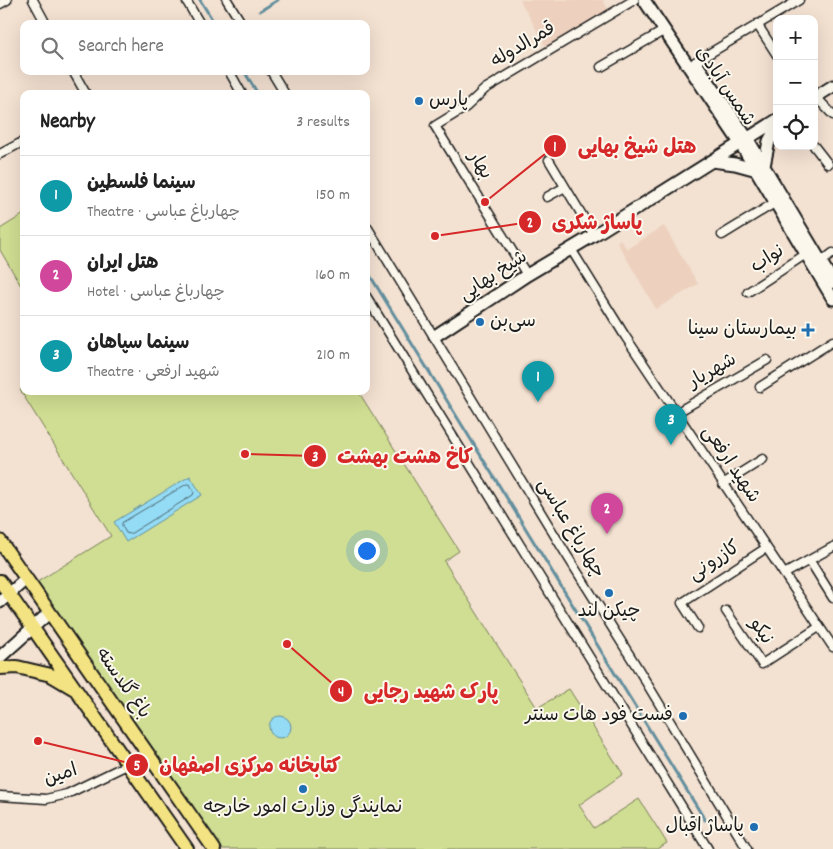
<!DOCTYPE html>
<meta charset="utf-8">
<style>
body{margin:0;font-family:Dekko,"Playpen Sans Arabic",sans-serif;background:#f2f2f2;color:#222}
.controls{position:absolute;right:15px;top:15px;display:grid;overflow:hidden;border-radius:10px;box-shadow:0 5px 20px #0002}
.controls button{width:45px;height:45px;display:grid;place-items:center;padding:0;border:0;border-bottom:1px solid #e0e0e0;background:#fff;color:#222;font:25px sans-serif}
.you{position:absolute;left:366px;top:550px;width:18px;height:18px;margin:-12px;border:4px solid #fff;border-radius:50%;background:#1a73e8;box-shadow:0 0 0 8px #1a73e833}
.badge{display:grid;place-items:center;width:32px;height:32px;border-radius:50%;background:#1f6fb2;color:#fff;font-size:16px;font-weight:700}
.pin{position:absolute;translate:-50% -41px;filter:drop-shadow(0 1px 2px #0008)}
.pin::after{content:'';position:absolute;top:26px;width:18px;height:15px;background:inherit;clip-path:polygon(0 0,100% 0,50% 100%)}
.list{margin:0;padding:0;list-style:none}
h2{display:flex;justify-content:space-between;align-items:center;height:65px;margin:0;padding:0 20px;font-size:21px}
h2 small{font-size:16px;font-weight:400;color:#767676}
.list li{display:grid;grid-template-columns:32px 1fr auto;gap:15px;align-items:center;box-sizing:border-box;height:80px;padding:0 20px;border-top:1px solid #e0e0e0}
.list b{display:block;font-size:19px;white-space:nowrap}
.list p{margin:0;font-size:16px;white-space:nowrap;color:#767676}
.list em{font-size:16px;font-style:normal;color:#767676}
.icon{flex:none;width:28px;height:28px;fill:none;stroke:currentColor;stroke-width:2;stroke-linecap:round;stroke-linejoin:round}
.map{position:relative;flex:none;width:833px;height:849px;overflow:hidden}
.search{position:absolute;background:#fff;box-shadow:0 5px 20px #0002;left:20px;top:20px;width:350px;height:55px;display:flex;align-items:center;gap:12px;box-sizing:border-box;padding:0 18px;border-radius:10px;color:#767676;font-size:19px}
.panel{position:absolute;background:#fff;box-shadow:0 5px 20px #0002;left:20px;top:90px;width:350px;height:305px;border-radius:10px}
.map>svg:first-child{display:block}
</style>
<div class="map">
<svg width="833" height="849" viewBox="0 0 833 849">
<rect width="100%" height="100%" fill="#f3e1d1"/>
<filter id="ink" filterUnits="userSpaceOnUse"><feTurbulence type="fractalNoise" baseFrequency=".02" numOctaves="2"/><feDisplacementMap in="SourceGraphic" scale="10" xChannelSelector="R" yChannelSelector="G"/><feConvolveMatrix kernelMatrix="1 2 1 2 8 2 1 2 1" color-interpolation-filters="sRGB"/></filter>
<g filter="url(#ink)">
<path fill="#edd1be" d="M 520,0 L 603,0 L 609,11 L 546,47 Z
M 664,226 L 698,284 L 656,309 L 617,242 L 620,239 L 627,249 Z"/>
<path fill="#cfde92" stroke="#767d57" d="M 24,214 L 24,291 L 0,250 L 0,229 Z
M 24,388 L 24,391 L 358,391 L 459,551 L 444,561 L 537,708 L 569,689 L 623,774 L 579,805 L 594,828 L 639,799 L 667,843 L 657,849 L 223,849 L 34,584 L 111,536 L 20,390 Z"/>
<path fill="#94dbf5" stroke="#648f9e" d="M 190,476 L 202,495 L 126,542 L 114,522 Z
M269 727a11 11 0 1 1 22 0a11 11 0 1 1-22 0Z"/>
<g fill="none" stroke-linecap="round" stroke-linejoin="round">
<path stroke="#4c6873" stroke-width="1" d="M 187,484 L 190,484 L 194,492 L 193,495 L 130,534 L 126,533 L 122,526 L 122,523 Z"/>
<path stroke="#648f9e" stroke-width="3" d="M 200,0 L 215,24
M 260,11 L 278,0
M 244,71 L 258,94
M 366,269 L 705,820"/>
<defs>
<path id="street" d="M 33,0 L 46,24
M 186,0 L 200,24
M 227,0 L 242,24
M 0,4 L 7,0
M 757,24 L 777,55
M 695,62 L 799,0
M 601,67 L 665,30
M 73,71 L 86,94
M 229,71 L 242,94
M 271,71 L 285,94
M 816,97 L 833,115
M 814,146 L 828,164
M 0,154 L 24,141
M 549,160 L 594,235
M 547,197 L 565,187
M 366,225 L 566,554 L 637,667 L 747,849
M 722,235 L 776,202
M 571,249 L 625,336 L 833,647
M 821,262 L 833,253
M 527,275 L 435,126 L 466,107 L 485,89 L 634,0
M 748,292 L 806,254
M 366,296 L 708,849
M 760,387 L 833,341
M 676,413 L 767,360
M 723,484 L 763,459
M 810,561 L 833,598
M 784,574 L 833,547
M 726,611 L 762,664 L 819,627
M 698,628 L 682,603 L 766,548
M 0,796 L 46,799 L 67,794 L 127,765"/>
<path id="secondary" d="M 644,0 L 740,143 L 833,299
M 698,66 L 747,138 L 833,282
M 814,98 L 833,86
M 712,161 L 735,164 L 757,170
M 764,166 L 769,141 L 777,126
M 435,336 L 527,275 L 594,235 L 777,120
M 0,602 L 26,579
M 0,657 L 49,613"/>
<path id="primary" d="M 0,541 L 214,849
M 0,581 L 187,849
M 0,668 L 17,667 L 51,675 L 73,688"/>
</defs>
<use href="#street" stroke="#1c1c1c" stroke-width="11"/>
<use href="#secondary" stroke="#1c1c1c" stroke-width="15"/>
<use href="#primary" stroke="#1c1c1c" stroke-width="16"/>
<use href="#street" stroke="#fbf7ec" stroke-width="8"/>
<use href="#secondary" stroke="#fbf7ec" stroke-width="11"/>
<use href="#primary" stroke="#f4e382" stroke-width="12"/>
</g>
</g>
<g fill="#1f6fb2" stroke="#fbf7ec" stroke-width="2">
<circle cx="419" cy="101" r="5"/>
<circle cx="480" cy="322" r="5"/>
<path d="M805.5 322.5h5v5h5v5h-5v5h-5v-5h-5v-5h5z"/>
<circle cx="609" cy="593" r="5"/>
<circle cx="683" cy="716" r="5"/>
<circle cx="303" cy="789" r="5"/>
<circle cx="754" cy="827" r="5"/>
</g>
<g text-anchor="middle" dominant-baseline="central" stroke-width="4" stroke-linejoin="round" paint-order="stroke">
<g font-size="19" fill="#1c1c1c" stroke="#fbf7ec">
<text transform="translate(524 46) rotate(-31)">قمرالدوله</text>
<text transform="translate(724 87) rotate(56)">شمس آبادی</text>
<text transform="translate(479 166) rotate(58)">بهار</text>
<text transform="translate(768 260) rotate(-33)">نواب</text>
<text transform="translate(494 277) rotate(-33)">شیخ بهایی</text>
<text transform="translate(713 372) rotate(-30)">شهریار</text>
<text transform="translate(730 465) rotate(56)">شهید ارفعی</text>
<text transform="translate(570 529) rotate(59)">چهارباغ عباسی</text>
<text transform="translate(715 562) rotate(-33)">کازرونی</text>
<text transform="translate(760 632) rotate(56)">نیکو</text>
<text transform="translate(122 684) rotate(55)">باغ گلدسته</text>
<text transform="translate(61 776) rotate(-18)">امین</text>
</g>
<g font-size="19" fill="#1c1c1c" stroke="#fbf7ec" text-anchor="end">
<text x="429" y="101" text-anchor="start">پارس</text>
<text x="490" y="322" text-anchor="start">سی‌بن</text>
<text x="797" y="330">بیمارستان سینا</text>
<text x="609" y="612" text-anchor="middle">چیکن لند</text>
<text x="673" y="716">فست فود هات سنتر</text>
<text x="303" y="808" text-anchor="middle">نمایندگی وزارت امور خارجه</text>
<text x="744" y="827">پاساژ اقبال</text>
</g>
</g>
<path fill="none" stroke="#d62828" stroke-width="2" d="M485 202L555 146M435 236L530 222M245 454L315 456M287 644L341 691M38 741L137 765"/>
<g fill="#d62828" stroke="#fbf7ec" stroke-width="2">
<circle cx="485" cy="202" r="5"/>
<circle cx="435" cy="236" r="5"/>
<circle cx="245" cy="454" r="5"/>
<circle cx="287" cy="644" r="5"/>
<circle cx="38" cy="741" r="5"/>
<circle cx="555" cy="146" r="12"/>
<circle cx="530" cy="222" r="12"/>
<circle cx="315" cy="456" r="12"/>
<circle cx="341" cy="691" r="12"/>
<circle cx="137" cy="765" r="12"/>
</g>
<g font-size="15" text-anchor="middle" font-weight="bold" fill="#fff">
<text x="555" y="151">1</text>
<text x="530" y="227">2</text>
<text x="315" y="461">3</text>
<text x="341" y="696">4</text>
<text x="137" y="770">5</text>
</g>
<g font-size="20" text-anchor="middle" font-weight="bold" fill="#d62828" stroke="#fbf7ec" stroke-width="4" stroke-linejoin="round" paint-order="stroke">
<text x="637" y="153">هتل شیخ بهایی</text>
<text x="597" y="229">پاساژ شکری</text>
<text x="405" y="463">کاخ هشت بهشت</text>
<text x="431" y="698">پارک شهید رجایی</text>
<text x="250" y="772">کتابخانه مرکزی اصفهان</text>
</g>
</svg>
<div class="controls">
<button>+</button>
<button>−</button>
<button><svg class="icon" aria-label="locate" viewBox="0 0 24 24"><circle cx="12" cy="12" r="6"/><path d="M12 2v4M12 18v4M2 12h4M18 12h4"/></svg></button>
</div>
<div class="you"></div>
<div class="pin badge" style="left:538px;top:402px;background:#0f9aa8">1</div>
<div class="pin badge" style="left:607px;top:534px;background:#d1479c">2</div>
<div class="pin badge" style="left:671px;top:445px;background:#0f9aa8">3</div>
<div class="search"><svg class="icon" aria-label="search" viewBox="0 0 24 24"><circle cx="10" cy="10" r="6"/><path d="M15 15l6 6"/></svg>Search here</div>
<section class="panel">
<h2>Nearby<small>3 results</small></h2>
<ul class="list">
<li><span class="badge" style="background:#0f9aa8">1</span><div><b>سینما فلسطین</b><p>Theatre · چهارباغ عباسی</p></div><em>150 m</em></li>
<li><span class="badge" style="background:#d1479c">2</span><div><b>هتل ایران</b><p>Hotel · چهارباغ عباسی</p></div><em>160 m</em></li>
<li><span class="badge" style="background:#0f9aa8">3</span><div><b>سینما سپاهان</b><p>Theatre · شهید ارفعی</p></div><em>210 m</em></li>
</ul>
</section>
</div>
